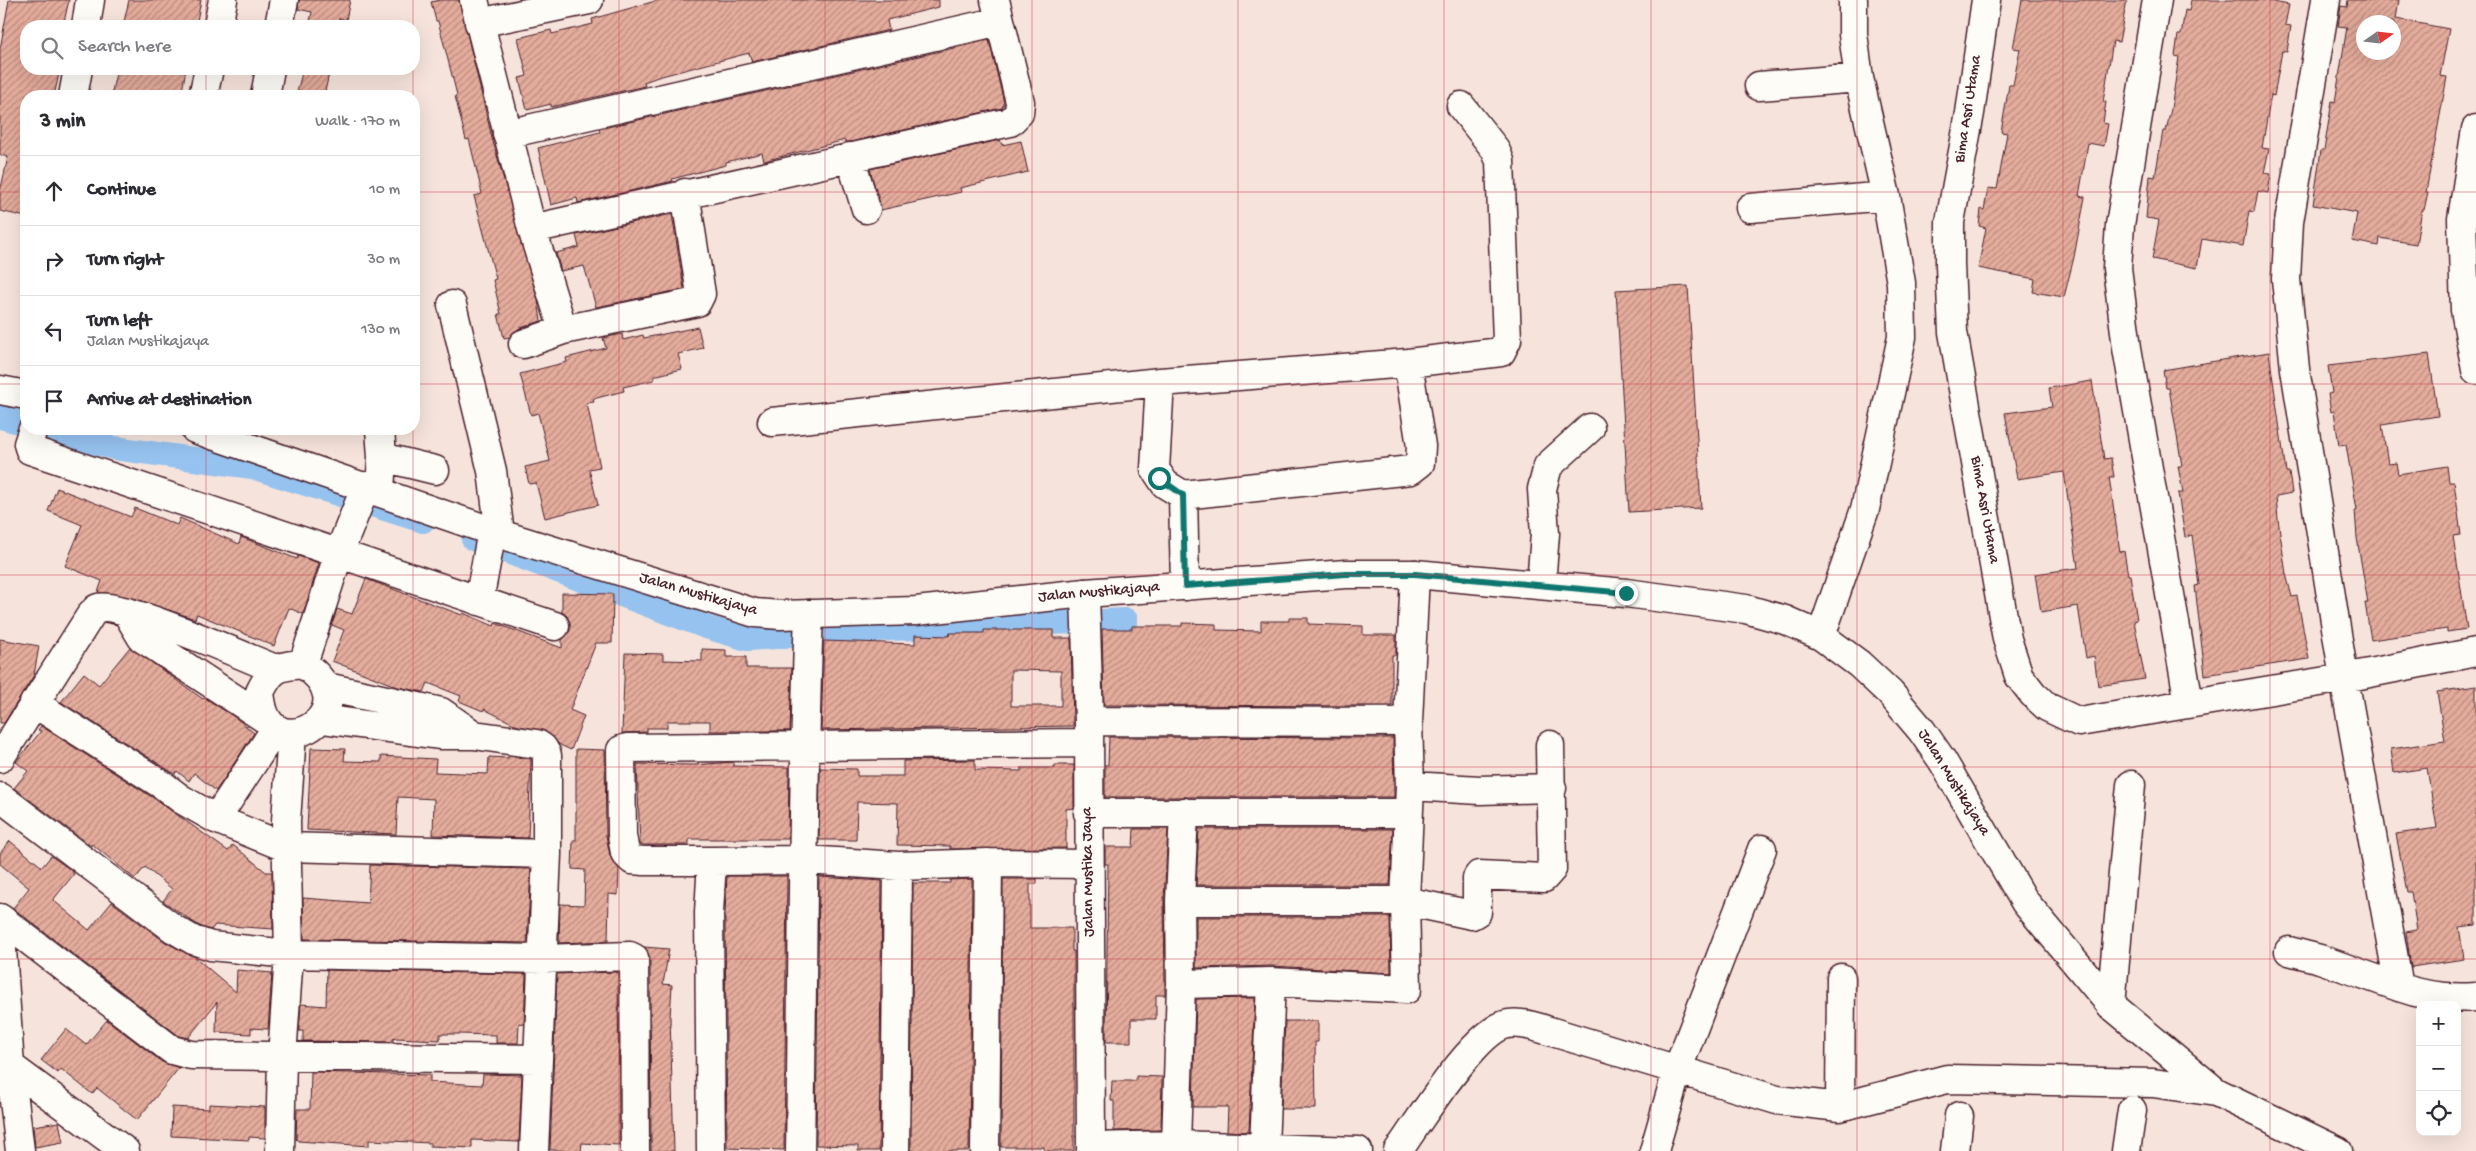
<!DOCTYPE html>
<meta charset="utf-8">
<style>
body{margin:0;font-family:"Gochi Hand",sans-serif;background:#f7f7f7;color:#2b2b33}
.controls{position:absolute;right:15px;bottom:15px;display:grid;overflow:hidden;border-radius:10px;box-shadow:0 5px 20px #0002}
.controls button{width:45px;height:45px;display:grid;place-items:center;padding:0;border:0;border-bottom:1px solid #e1e1e2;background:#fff;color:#2b2b33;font:25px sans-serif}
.compass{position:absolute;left:2356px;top:15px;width:45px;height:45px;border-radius:50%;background:#fff;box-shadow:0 5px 20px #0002;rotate:76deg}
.stop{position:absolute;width:15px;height:15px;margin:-11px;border:4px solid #0f766e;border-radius:50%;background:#fff}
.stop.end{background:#0f766e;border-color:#fff;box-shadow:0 1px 5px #0008}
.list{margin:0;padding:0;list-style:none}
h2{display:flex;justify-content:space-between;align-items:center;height:65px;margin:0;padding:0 20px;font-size:21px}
h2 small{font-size:16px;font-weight:400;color:#7c7c81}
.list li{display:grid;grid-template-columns:32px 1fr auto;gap:15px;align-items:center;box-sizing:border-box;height:70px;padding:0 20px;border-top:1px solid #e1e1e2}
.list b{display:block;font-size:19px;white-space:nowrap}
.list p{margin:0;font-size:16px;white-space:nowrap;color:#7c7c81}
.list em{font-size:16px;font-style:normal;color:#7c7c81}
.icon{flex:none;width:28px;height:28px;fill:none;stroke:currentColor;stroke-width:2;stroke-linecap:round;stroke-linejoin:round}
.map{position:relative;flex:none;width:2476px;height:1151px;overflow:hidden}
.search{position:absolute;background:#fff;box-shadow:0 5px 20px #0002;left:20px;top:20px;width:400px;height:55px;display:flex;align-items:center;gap:12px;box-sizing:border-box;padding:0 18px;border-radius:20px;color:#7c7c81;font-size:19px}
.panel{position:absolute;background:#fff;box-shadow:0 5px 20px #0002;left:20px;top:90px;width:400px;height:345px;border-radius:20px}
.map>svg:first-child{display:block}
</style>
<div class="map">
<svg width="2476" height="1151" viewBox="0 0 2476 1151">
<defs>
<pattern id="building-hatch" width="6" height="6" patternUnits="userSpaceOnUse" patternTransform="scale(1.25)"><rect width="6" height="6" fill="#e4ac9c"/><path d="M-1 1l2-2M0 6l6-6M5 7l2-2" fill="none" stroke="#bb8b7f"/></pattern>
</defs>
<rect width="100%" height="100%" fill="#f6e4dc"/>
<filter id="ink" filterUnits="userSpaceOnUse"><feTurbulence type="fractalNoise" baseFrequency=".02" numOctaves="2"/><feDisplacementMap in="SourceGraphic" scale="10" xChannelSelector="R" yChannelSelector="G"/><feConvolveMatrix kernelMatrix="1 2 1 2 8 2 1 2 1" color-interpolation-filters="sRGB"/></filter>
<g filter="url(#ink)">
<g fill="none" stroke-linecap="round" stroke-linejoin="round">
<path stroke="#95c2ef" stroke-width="24" d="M 0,417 L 26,424
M 44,429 L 114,448 L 252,467 L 423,521
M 473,539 L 706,627 L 747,639 L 889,629 L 1126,620"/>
</g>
<path fill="url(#building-hatch)" stroke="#4a1f2b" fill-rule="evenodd" d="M 9,0 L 69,0 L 63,26 L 26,26 L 26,69 L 60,69 L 54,96 L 26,96 L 26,217 L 0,211 L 0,192 L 8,157 L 0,155 L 0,49 Z
M 129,0 L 201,0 L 196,26 L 123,26 Z
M 299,0 L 350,0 L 346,20 L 339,18 L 338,26 L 309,26 L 312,12 L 298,9 Z
M 441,0 L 459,0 L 492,138 L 538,300 L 541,321 L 518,329 L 510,337 L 504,338 L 498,314 L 501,314 L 493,280 L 496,279 L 474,196 L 482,194 L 478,176 L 469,139 L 466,140 L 455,96 L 457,95 L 438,21 L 436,21 L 431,2 Z
M 659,0 L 939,0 L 939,7 L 887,20 L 889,30 L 752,62 L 749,53 L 658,77 L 644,82 L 645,86 L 551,107 L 551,104 L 527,110 L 519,78 L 527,76 L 518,38 L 551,30 L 552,34 L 593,24 L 592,19 Z
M 2022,0 L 2127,0 L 2119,42 L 2113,41 L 2103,102 L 2106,102 L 2103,123 L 2108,124 L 2104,146 L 2088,143 L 2079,196 L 2085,197 L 2074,257 L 2064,297 L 2033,292 L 2035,279 L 1978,268 L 1986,228 L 1979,226 L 1981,209 L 1984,210 L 1988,188 L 1997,189 L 2007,133 L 2001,132 L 2009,85 L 2013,85 L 2020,49 L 2013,48 Z
M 2191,0 L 2263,0 L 2289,5 L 2285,25 L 2291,26 L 2287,52 L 2282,51 L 2274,96 L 2271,95 L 2262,148 L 2269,149 L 2264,173 L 2271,174 L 2268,193 L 2258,191 L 2254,212 L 2249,211 L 2243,246 L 2202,239 L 2197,268 L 2152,259 L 2159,220 L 2146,218 L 2150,176 L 2155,177 L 2163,131 L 2166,131 L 2171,109 L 2179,57 L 2175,56 L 2178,35 L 2181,35 L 2185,10 L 2189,11 Z
M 2348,0 L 2399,0 L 2396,19 L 2449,29 L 2440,76 L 2447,77 L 2426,192 L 2428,192 L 2424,210 L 2422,210 L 2416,244 L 2380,238 L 2379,246 L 2352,241 L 2357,213 L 2313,205 L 2321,150 L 2324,150 L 2332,101 L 2335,102 L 2347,27 L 2338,26 L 2341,6 L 2347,7 ZM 2364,22 L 2394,22 L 2394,52 L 2364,52 Z
M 989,40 L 1004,103 L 1002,108 L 850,142 L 846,142 L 845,140 L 764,161 L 762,153 L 726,162 L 726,165 L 672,179 L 673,181 L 578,203 L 577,198 L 551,205 L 538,148 L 600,132 L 599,129 Z
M 117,69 L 186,69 L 181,96 L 111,96 Z
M 303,69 L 330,69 L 324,96 L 296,96 Z
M 1000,140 L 1002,145 L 1021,141 L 1028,172 L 960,188 L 961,192 L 881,210 L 870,169 Z
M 672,214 L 684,289 L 596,307 L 584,266 L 561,271 L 556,253 L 579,247 L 576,235 Z
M 1688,286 L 1701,508 L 1629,512 L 1616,290 Z
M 698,327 L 703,348 L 678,354 L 682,369 L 654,376 L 654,380 L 623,387 L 624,391 L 593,399 L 594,402 L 587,403 L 600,467 L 589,469 L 598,505 L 545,518 L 536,483 L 529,484 L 525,467 L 550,461 L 538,413 L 531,415 L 520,374 L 567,362 L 566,358 L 606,348 L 603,338 L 622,334 L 623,340 L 643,335 L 644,338 Z
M 2269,352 L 2286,472 L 2289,472 L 2292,493 L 2276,496 L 2278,519 L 2286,574 L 2292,597 L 2297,596 L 2309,659 L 2205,675 L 2195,586 L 2199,585 L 2192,536 L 2185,537 L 2178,493 L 2183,493 L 2178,466 L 2182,466 L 2169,388 L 2166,388 L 2163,370 Z
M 2429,354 L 2438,416 L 2382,425 L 2388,464 L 2396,463 L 2398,474 L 2447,466 L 2449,482 L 2454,482 L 2461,535 L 2453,536 L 2467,629 L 2447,632 L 2447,629 L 2371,640 L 2365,603 L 2368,603 L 2357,538 L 2355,510 L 2357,510 L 2346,445 L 2339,446 L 2334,411 L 2331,412 L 2328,394 L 2332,393 L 2328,366 Z
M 2092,381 L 2104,459 L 2111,458 L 2114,477 L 2109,477 L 2120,552 L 2124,551 L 2128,575 L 2130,575 L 2137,620 L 2134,621 L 2145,679 L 2098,686 L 2094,656 L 2086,658 L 2078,606 L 2041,612 L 2035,574 L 2078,568 L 2064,472 L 2017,479 L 2005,413 L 2052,407 L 2049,388 Z
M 57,488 L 131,517 L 135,508 L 177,525 L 180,518 L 239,544 L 241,537 L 297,559 L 298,556 L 319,563 L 303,614 L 289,608 L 274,646 L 197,614 L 195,619 L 134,598 L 98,592 L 102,581 L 65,566 L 82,525 L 48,511 Z
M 366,579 L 462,615 L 463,613 L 494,626 L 495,623 L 562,648 L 562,640 L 570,631 L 570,623 L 567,616 L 562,612 L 562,593 L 613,594 L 612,643 L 596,643 L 570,710 L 584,716 L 571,750 L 560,745 L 545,731 L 518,726 L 484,709 L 483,711 L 459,701 L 461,696 L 428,683 L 424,692 L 398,687 L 332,661 L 344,630 L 332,625 L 337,609 L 352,614 Z
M 1289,618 L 1308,618 L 1308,624 L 1363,626 L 1363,635 L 1396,635 L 1396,655 L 1392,655 L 1392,706 L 1104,705 L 1102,629 L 1132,629 L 1132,626 L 1182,626 L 1182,623 L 1216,624 L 1216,630 L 1261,631 L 1261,621 L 1289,621 Z
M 984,630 L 1053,630 L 1053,638 L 1071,638 L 1073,726 L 821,730 L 824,641 L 915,644 L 915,635 L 949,636 L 950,633 L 984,633 ZM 1011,670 L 1061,671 L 1061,706 L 1011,706 Z
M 0,639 L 39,646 L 34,675 L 4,723 L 0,723 Z
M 130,647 L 203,699 L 205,698 L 236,718 L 254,733 L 216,791 L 194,773 L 189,781 L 177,771 L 175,774 L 61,702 L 84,673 L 99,685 Z
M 702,649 L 726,650 L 726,657 L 746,657 L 746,668 L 792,668 L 790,731 L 710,731 L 710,721 L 667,721 L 667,728 L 647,728 L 647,732 L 622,733 L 625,653 L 663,654 L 663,660 L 702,661 Z
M 2476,686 L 2476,925 L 2459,927 L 2464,959 L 2411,967 L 2406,932 L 2417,930 L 2411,892 L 2407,892 L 2396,834 L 2437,828 L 2427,768 L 2394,773 L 2391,749 L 2445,741 L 2437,692 Z
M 41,726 L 155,799 L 228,851 L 233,845 L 266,872 L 272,872 L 273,929 L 215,925 L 211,930 L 199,926 L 163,901 L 172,889 L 145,867 L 135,879 L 92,844 L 91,846 L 14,788 L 28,771 L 16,762 L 41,731 L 38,730 Z
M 1109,737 L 1393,738 L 1394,797 L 1105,797 L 1105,765 L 1108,765 Z
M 311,748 L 345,749 L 344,761 L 381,762 L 381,756 L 436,759 L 435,772 L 488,774 L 489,757 L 508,758 L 508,756 L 531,759 L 528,838 L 433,835 L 434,799 L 398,797 L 396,834 L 307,830 Z
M 576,749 L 605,750 L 606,835 L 610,856 L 619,869 L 618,895 L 609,894 L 608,941 L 559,943 L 560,904 L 584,905 L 585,870 L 572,869 L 573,840 L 576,840 Z
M 975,760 L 975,770 L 1021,771 L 1021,768 L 1055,768 L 1055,765 L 1074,765 L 1074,808 L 1066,809 L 1066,848 L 950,849 L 950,846 L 897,845 L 898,803 L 857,802 L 856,840 L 819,840 L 820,768 L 857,769 L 857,776 L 903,776 L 903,761 Z
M 733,762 L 733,766 L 789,767 L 788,839 L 689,839 L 689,845 L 640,845 L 637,764 L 694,765 Z
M 1134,829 L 1168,829 L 1164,900 L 1165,995 L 1156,995 L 1156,1019 L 1131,1019 L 1131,1042 L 1106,1042 L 1108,864 L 1105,864 L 1105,847 L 1133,847 Z
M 1199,829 L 1393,829 L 1390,885 L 1196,885 Z
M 10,841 L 42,867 L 51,856 L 71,870 L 74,874 L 53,900 L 89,930 L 112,902 L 165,942 L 195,957 L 236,992 L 237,970 L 272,973 L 268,1029 L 251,1028 L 251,1034 L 216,1032 L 217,1002 L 188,1038 L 179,1036 L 13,908 L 29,888 L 0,864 L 0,853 Z
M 370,865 L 531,869 L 527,943 L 304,939 L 303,898 L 368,903 Z
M 727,876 L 787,876 L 784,1150 L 727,1148 L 725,913 Z
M 819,877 L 882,881 L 879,1151 L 858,1151 L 858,1146 L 816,1145 Z
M 972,879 L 969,1151 L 911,1151 L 913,883 L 950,883 L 950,880 Z
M 1003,879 L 1037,879 L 1037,884 L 1030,884 L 1030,928 L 1072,928 L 1072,951 L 1074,951 L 1074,1151 L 1044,1151 L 1044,1147 L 1001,1147 Z
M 1196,917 L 1390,917 L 1391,973 L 1272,966 L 1196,968 Z
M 644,947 L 669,949 L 663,984 L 672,985 L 670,1017 L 674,1151 L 651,1151 L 650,958 Z
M 327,970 L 526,974 L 524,1024 L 519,1023 L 518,1043 L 496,1043 L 496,1035 L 458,1034 L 440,1034 L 440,1040 L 396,1038 L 393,1039 L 393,1042 L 303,1041 L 303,1031 L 299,1031 L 301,1004 L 326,1006 Z
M 618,972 L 619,1145 L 582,1143 L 581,1151 L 550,1150 L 557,974 Z
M 1255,998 L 1249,1132 L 1227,1131 L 1228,1107 L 1193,1107 L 1196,999 Z
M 107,1020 L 162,1062 L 179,1068 L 137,1120 L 97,1088 L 92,1094 L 61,1069 L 58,1073 L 41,1060 L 66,1029 L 86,1045 Z
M 1285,1021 L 1318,1021 L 1318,1042 L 1315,1042 L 1316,1109 L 1281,1109 Z
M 311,1072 L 430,1075 L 430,1082 L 482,1085 L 483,1074 L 522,1075 L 519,1142 L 472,1140 L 472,1148 L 430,1146 L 430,1143 L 391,1141 L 369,1140 L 369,1146 L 298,1141 L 296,1139 L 297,1109 L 310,1109 Z
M 1136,1076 L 1162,1077 L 1161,1130 L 1114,1131 L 1114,1101 L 1111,1101 L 1112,1081 L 1136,1081 Z
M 209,1104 L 265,1107 L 265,1138 L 249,1137 L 249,1140 L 171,1136 L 172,1107 L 209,1109 Z
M 59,1122 L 63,1142 L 35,1147 L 33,1126 Z"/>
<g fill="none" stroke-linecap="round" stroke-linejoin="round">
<defs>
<path id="minor" d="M 474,0 L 532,229 L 563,330 L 697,302 L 701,294 L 685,193
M 1986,0 L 1970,113 L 1950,222 L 1950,265 L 1953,332 L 2007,639 L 2019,676 L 2033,694 L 2047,707 L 2079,722 L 2344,678 L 2476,652
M 2157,0 L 2120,225 L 2117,268 L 2127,348 L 2189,703
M 2326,0 L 2289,222 L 2286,279 L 2295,369 L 2344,678 L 2399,987 C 2424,996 2450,999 2476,997
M 479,23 L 589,0
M 86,26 L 90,0
M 218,26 L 223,0
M 279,26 L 284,0
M 1759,86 L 1859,78
M 73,96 L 78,69
M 203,96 L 209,69
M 265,96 L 270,69
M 2476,129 L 2462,219 L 2465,310 L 2476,370
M 507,134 L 1000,21
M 850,157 L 866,209
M 1750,208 L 1886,196
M 532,229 L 1010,122 L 1019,113 L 1020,102 L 995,0
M 452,305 L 492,471 L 500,534
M 523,344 L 563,330
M 772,422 L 1160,382
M 33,429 L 28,444 L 30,450 L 555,626
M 382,457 L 435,470
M 380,491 L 382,457 L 380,429
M 1183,495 L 1411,470 L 1420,463 L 1421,446 L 1408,363
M 1541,584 L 1545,534 L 1542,489 L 1548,466 L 1590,428
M 1185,586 L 1183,495 L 1165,484 L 1155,469 L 1160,382 L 1408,363 L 1501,352 L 1507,340 L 1500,161 L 1495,149 L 1461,106
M 1085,593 L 1089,721 L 1091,1151
M 479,601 L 492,531
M 127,613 L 142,638 L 267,720
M 1821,636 L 1865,509 L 1902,337 L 1901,283 L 1886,196 L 1859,78 L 1853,34 L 1853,0
M 303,664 C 366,706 290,758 267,719 C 262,711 261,701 260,692 C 271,669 277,666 303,664 Z
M 303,664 L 339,553 L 366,486
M 326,687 L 441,712 L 474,735
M 34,703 L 164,786 L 181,799 L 216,819 L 285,847 L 547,854
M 322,719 L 439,735 L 474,735 L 537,744 L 543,748 L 547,755 L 547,854 L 534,1151
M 1089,721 L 1408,722
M 0,758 L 92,613 C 94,612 95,609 98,608 C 118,601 248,658 275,669
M 1410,786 L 1480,790 L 1552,788
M 0,797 L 174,929 L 193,940 L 211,946 L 289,954 L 543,959 L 630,956 L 634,958 L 635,1151
M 1184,812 L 1180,901 L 1405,901 L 1472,915 L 1477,912 L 1477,878 L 1479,875 L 1544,878 L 1552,869 L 1550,745
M 1088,813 L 1407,813
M 216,819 L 276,728
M 712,861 L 644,861 L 632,860 L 625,853 L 622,835 L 621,750 L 627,748 L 1087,743
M 1180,901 L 1181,984 L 1271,982 L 1407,989 L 1405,901 L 1410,786 L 1408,722 L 1415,574
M 0,918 L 172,1050 L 191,1055 L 537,1059
M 0,920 L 10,1066 L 20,1151
M 2289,951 L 2320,959 L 2399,987
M 2111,1005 L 2131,785
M 10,1066 L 125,1151
M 1840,1107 L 1841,978
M 1176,1145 L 1181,984
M 1091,1147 L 1176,1145 L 1358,1151
M 1264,1147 L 1271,982
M 280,1151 L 282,1057 L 289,954 L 286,821 L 292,733
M 711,1151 L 709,913 L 712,861 L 805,860 L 898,866 L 988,863 L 1089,864
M 800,1151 C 803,972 802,793 809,614
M 895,1151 L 898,866
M 985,1151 L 988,863
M 1398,1151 C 1418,1123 1476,1029 1508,1024 C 1521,1022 1534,1026 1546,1030 L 1777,1100 L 1840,1107 L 1947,1079 L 2153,1083 L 2216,1092
M 1654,1151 L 1677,1071 L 1762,849
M 1955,1151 L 1959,1116
M 2126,1151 L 2132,1110"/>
<path id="major" d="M 0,390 L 26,395
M 195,429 L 500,534 L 755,613 L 780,615 L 916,611 L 1085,593 L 1346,574 L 1415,574 L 1626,593 L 1746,609 L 1785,620 L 1821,636 L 1859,664 L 1890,693 L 1922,731 L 1942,760 L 2025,902 L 2111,1005 L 2216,1092 L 2338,1151"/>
</defs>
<use href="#minor" stroke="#4a1f2b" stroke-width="31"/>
<use href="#major" stroke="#4a1f2b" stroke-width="31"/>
<use href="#minor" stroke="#fdfcf7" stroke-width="28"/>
<use href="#major" stroke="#fdfcf7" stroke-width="28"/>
</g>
</g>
<g fill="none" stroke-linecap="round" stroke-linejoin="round" filter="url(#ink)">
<path stroke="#0f766e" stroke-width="6" d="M 1159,478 L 1183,495 L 1185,586 L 1346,574 L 1415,574 L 1626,593"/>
</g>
<path fill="none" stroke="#d1495b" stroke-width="1" stroke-opacity="0.55" d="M 206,0 L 206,26M 413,0 L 413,26M 619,0 L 619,1151M 825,0 L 825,1151M 1032,0 L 1032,1151M 1238,0 L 1238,1151M 1444,0 L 1444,1151M 1651,0 L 1651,1151M 1857,0 L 1857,1151M 2063,0 L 2063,1151M 2270,0 L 2270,1151M 206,69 L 206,96M 413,69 L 413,96M 0,192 L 26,192M 414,192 L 2476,192M 0,384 L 26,384M 414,384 L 2476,384M 206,429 L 206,1151M 413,429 L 413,1151M 0,575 L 2476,575M 0,767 L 2476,767M 0,959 L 2476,959"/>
<g text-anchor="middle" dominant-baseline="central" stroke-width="4" stroke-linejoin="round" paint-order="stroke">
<g font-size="16" fill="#4a1f2b" stroke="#fdfcf7">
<text transform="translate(1969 109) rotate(-81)">Bima Asri Utama</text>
<text transform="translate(1984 510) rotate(80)">Bima Asri Utama</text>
<text transform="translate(1099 593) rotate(-5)">Jalan Mustikajaya</text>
<text transform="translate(698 595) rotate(16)">Jalan Mustikajaya</text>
<text transform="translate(1953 783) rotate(58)">Jalan Mustikajaya</text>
<text transform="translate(1089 872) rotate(-91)">Jalan Mustika Jaya</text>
</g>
</g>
</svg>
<div class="controls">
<button>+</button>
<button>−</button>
<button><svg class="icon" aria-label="locate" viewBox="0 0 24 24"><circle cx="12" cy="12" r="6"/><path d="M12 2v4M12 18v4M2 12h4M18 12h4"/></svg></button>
</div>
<svg class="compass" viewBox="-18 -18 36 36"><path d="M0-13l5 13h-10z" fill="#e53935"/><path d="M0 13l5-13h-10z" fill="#7c7c81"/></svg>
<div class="stop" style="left:1159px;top:478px"></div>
<div class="stop end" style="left:1626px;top:593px"></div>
<div class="search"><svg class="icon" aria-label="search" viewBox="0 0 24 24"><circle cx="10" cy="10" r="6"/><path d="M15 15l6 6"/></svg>Search here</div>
<section class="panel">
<h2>3 min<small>Walk · 170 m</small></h2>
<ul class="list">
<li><svg class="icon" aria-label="ahead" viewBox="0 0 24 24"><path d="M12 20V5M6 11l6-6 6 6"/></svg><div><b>Continue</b></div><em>10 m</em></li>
<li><svg class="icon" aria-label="right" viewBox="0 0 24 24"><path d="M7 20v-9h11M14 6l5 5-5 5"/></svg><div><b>Turn right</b></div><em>30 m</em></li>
<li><svg class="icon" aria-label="left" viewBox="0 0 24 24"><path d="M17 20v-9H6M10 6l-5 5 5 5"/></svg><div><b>Turn left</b><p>Jalan Mustikajaya</p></div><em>130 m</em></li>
<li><svg class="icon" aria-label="arrive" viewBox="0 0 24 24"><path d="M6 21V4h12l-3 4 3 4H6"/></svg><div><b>Arrive at destination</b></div></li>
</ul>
</section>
</div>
